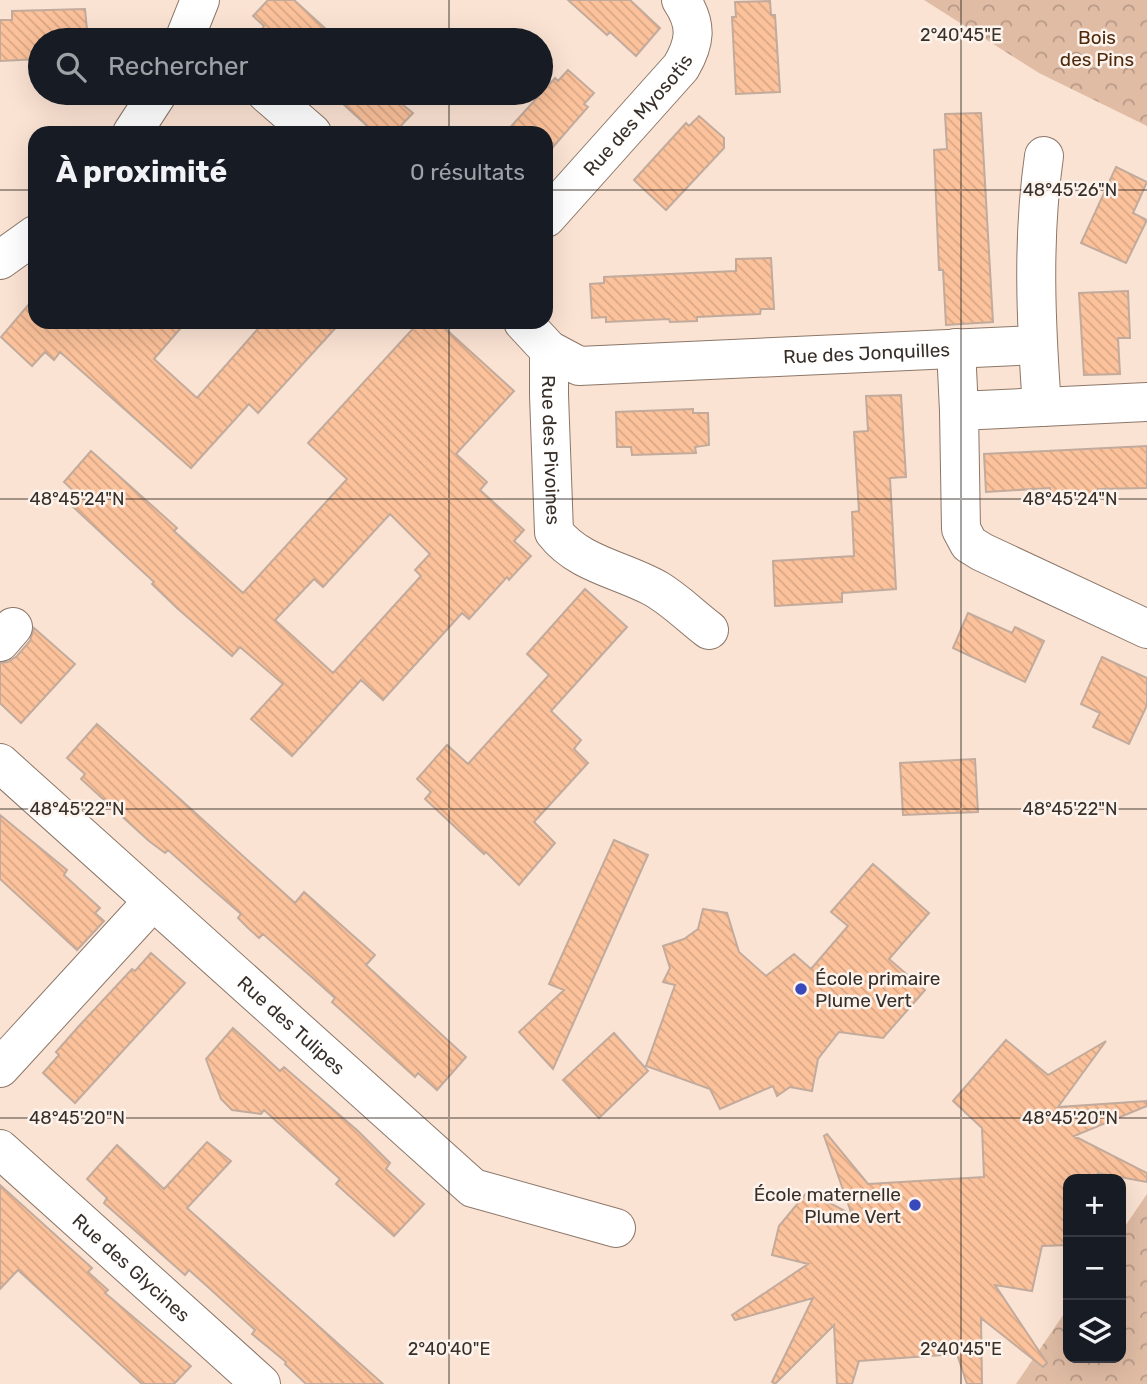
<!DOCTYPE html>
<html lang="fr">
<meta charset="utf-8">
<style>
body{margin:0;font-family:Rubik,sans-serif;background:#242831;color:#f1f3f6}
.controls{position:absolute;right:21px;bottom:21px;display:grid;overflow:hidden;border-radius:14px;box-shadow:0 7px 28px #0002}
.controls button{width:63px;height:63px;display:grid;place-items:center;padding:0;border:0;border-bottom:2px solid #363941;background:#171b24;color:#f1f3f6;font:35px sans-serif}
.list{margin:0;padding:0;list-style:none}
h2{display:flex;justify-content:space-between;align-items:center;height:91px;margin:0;padding:0 28px;font-size:30px}
h2 small{font-size:23px;font-weight:400;color:#9ea1a6}
.icon{flex:none;width:38px;height:38px;fill:none;stroke:currentColor;stroke-width:2;stroke-linecap:round;stroke-linejoin:round}
.map{position:relative;flex:none;width:1147px;height:1384px;overflow:hidden}
.search{position:absolute;background:#171b24;box-shadow:0 7px 28px #0002;left:28px;top:28px;width:525px;height:77px;display:flex;align-items:center;gap:18px;box-sizing:border-box;padding:0 24px;border-radius:38px;color:#9ea1a6;font-size:26px}
.panel{position:absolute;background:#171b24;box-shadow:0 7px 28px #0002;left:28px;top:126px;width:525px;height:203px;border-radius:21px}
.map>svg:first-child{display:block}
</style>
<div class="map">
<svg width="1147" height="1384" viewBox="0 0 1147 1384">
<defs>
<pattern id="forest-crowns" width="20" height="18" patternUnits="userSpaceOnUse" patternTransform="scale(1.75)"><rect width="20" height="18" fill="#e0bca4"/><path d="M2 6a3 3 0 1 1 6 0M12 15a3 3 0 1 1 6 0" fill="none" stroke="#b79986"/></pattern>
<pattern id="building-back-hatch" width="6" height="6" patternUnits="userSpaceOnUse" patternTransform="scale(1.75)"><rect width="6" height="6" fill="#fcc29b"/><path d="M-1 5l2 2M0 0l6 6M5-1l2 2" fill="none" stroke="#d9a786"/></pattern>
</defs>
<rect width="100%" height="100%" fill="#fbe3d3"/>
<path fill="url(#forest-crowns)" d="M 924,0 L 1147,0 L 1147,126 L 1039,73 Z
M 1147,1194 L 1147,1384 L 1016,1384 L 1068,1308 L 1068,1358 L 1121,1358 L 1121,1232 Z"/>
<path fill="url(#building-back-hatch)" stroke="#c2ab9c" stroke-width="2" fill-rule="evenodd" d="M 268,0 L 294,0 L 338,40 L 275,40 L 262,29 L 264,26 L 253,16 Z
M 568,0 L 630,0 L 660,28 L 636,56 L 610,32 L 607,35 Z
M 770,1 L 771,15 L 775,15 L 780,92 L 736,94 L 732,17 L 736,17 L 735,2 Z
M 85,9 L 88,40 L 40,40 L 40,59 L 0,61 L 0,20 L 12,20 L 12,11 Z
M 568,70 L 594,93 L 584,104 L 588,107 L 546,155 L 546,133 L 505,133 L 555,78 L 558,81 Z
M 331,93 L 410,93 L 402,104 L 413,113 L 394,133 L 375,133 Z
M 981,113 L 993,322 L 946,325 L 943,270 L 939,270 L 934,150 L 947,149 L 945,114 Z
M 699,116 L 724,138 L 724,148 L 666,210 L 634,180 L 686,123 L 689,126 Z
M 1116,167 L 1147,182 L 1133,213 L 1147,220 L 1126,263 L 1081,243 Z
M 771,258 L 774,309 L 761,309 L 760,314 L 697,317 L 697,321 L 670,322 L 669,319 L 606,322 L 606,317 L 592,318 L 590,284 L 604,283 L 604,277 L 736,271 L 736,259 Z
M 1128,291 L 1130,338 L 1118,338 L 1120,374 L 1084,375 L 1079,293 Z
M 35,297 L 35,322 L 186,322 L 154,359 L 197,398 L 264,322 L 341,322 L 258,413 L 249,404 L 191,468 L 60,352 L 54,360 L 45,352 L 32,366 L 1,337 Z
M 419,322 L 438,322 L 514,391 L 456,454 L 487,482 L 480,490 L 524,530 L 514,541 L 531,556 L 509,580 L 507,577 L 469,619 L 462,613 L 383,700 L 361,680 L 292,756 L 251,719 L 283,684 L 240,647 L 232,656 L 177,608 L 152,584 L 154,582 L 70,504 L 78,495 L 64,482 L 91,451 L 177,528 L 174,531 L 243,593 L 347,479 L 308,443 ZM 390,514 L 430,554 L 415,570 L 421,576 L 333,673 L 275,620 L 314,579 L 323,587 Z
M 901,395 L 906,477 L 890,478 L 896,589 L 842,593 L 842,602 L 775,606 L 773,561 L 854,556 L 852,512 L 859,511 L 854,432 L 868,431 L 866,396 Z
M 693,409 L 693,413 L 708,413 L 709,445 L 695,447 L 696,453 L 632,455 L 631,447 L 617,447 L 616,412 Z
M 1147,446 L 1147,488 L 1098,489 L 1098,497 L 1051,500 L 1050,488 L 986,492 L 984,454 Z
M 585,589 L 627,627 L 551,711 L 581,740 L 574,749 L 588,763 L 534,822 L 555,843 L 519,885 L 486,852 L 484,854 L 425,799 L 431,792 L 417,779 L 447,745 L 468,764 L 549,675 L 527,654 Z
M 968,613 L 1012,633 L 1015,627 L 1044,641 L 1025,682 L 953,648 Z
M 34,628 L 75,664 L 21,723 L 0,703 L 0,663 L 8,662 L 17,656 L 30,641 Z
M 1102,657 L 1147,678 L 1147,705 L 1129,744 L 1093,727 L 1100,713 L 1081,704 Z
M 97,724 L 295,903 L 304,892 L 375,955 L 366,965 L 466,1057 L 437,1090 L 418,1073 L 415,1077 L 332,1002 L 335,998 L 315,980 L 263,934 L 259,938 L 248,928 L 238,918 L 241,914 L 203,881 L 168,850 L 165,853 L 149,841 L 81,779 L 85,774 L 67,758 Z
M 975,759 L 978,812 L 903,815 L 900,763 Z
M 0,815 L 67,870 L 64,875 L 100,908 L 95,913 L 104,921 L 77,950 L 0,879 Z
M 614,840 L 648,855 L 553,1069 L 519,1032 L 564,990 L 549,984 Z
M 873,864 L 929,913 L 889,959 L 925,990 L 883,1038 L 839,1032 L 818,1059 L 812,1091 L 790,1087 L 777,1096 L 773,1086 L 720,1109 L 710,1089 L 646,1066 L 675,985 L 663,982 L 670,968 L 663,946 L 684,939 L 698,929 L 703,909 L 727,913 L 739,952 L 766,976 L 794,954 L 811,969 L 848,926 L 831,912 Z
M 151,953 L 185,983 L 75,1103 L 43,1073 L 59,1055 L 56,1052 L 79,1026 L 132,969 L 135,971 Z
M 233,1028 L 280,1071 L 284,1067 L 358,1131 L 390,1163 L 386,1169 L 424,1204 L 394,1236 L 336,1184 L 340,1179 L 264,1110 L 261,1114 L 232,1110 L 221,1099 L 206,1059 Z
M 614,1033 L 648,1071 L 599,1118 L 563,1080 Z
M 1006,1040 L 1048,1075 L 1106,1041 L 1058,1107 L 1147,1101 L 1147,1106 L 1074,1136 L 1147,1173 L 1147,1182 L 1098,1173 L 1095,1179 L 1068,1179 L 1068,1245 L 1042,1246 L 1032,1291 L 995,1285 L 1047,1363 L 1043,1367 L 981,1318 L 982,1384 L 967,1384 L 957,1354 L 859,1361 L 852,1384 L 837,1384 L 834,1325 L 775,1384 L 772,1382 L 813,1298 L 735,1320 L 732,1315 L 808,1264 L 772,1255 L 779,1226 L 808,1191 L 852,1215 L 824,1136 L 827,1134 L 868,1184 L 984,1177 L 982,1128 L 953,1101 Z
M 207,1142 L 231,1161 L 187,1208 L 383,1384 L 306,1384 L 285,1364 L 286,1362 L 252,1334 L 255,1330 L 208,1287 L 189,1270 L 185,1275 L 104,1203 L 107,1198 L 87,1179 L 117,1145 L 164,1189 Z
M 0,1185 L 92,1268 L 88,1272 L 108,1290 L 105,1293 L 191,1366 L 174,1384 L 142,1384 L 18,1270 L 0,1289 Z"/>
<g fill="none" stroke-linecap="round" stroke-linejoin="round">
<defs>
<g id="minor">
<path d="M 184,40 L 200,0"/>
<path d="M 266,93 L 312,133"/>
<path d="M 132,133 L 158,93"/>
<path id="s1" d="M 546,218 L 681,67 C 695,43 698,25 681,0"/>
<path d="M 0,260 L 35,235"/>
<path id="s2" d="M 523,322 L 549,350 L 579,366 L 1037,345"/>
<path d="M 956,348 L 959,411"/>
<path id="s3" d="M 549,350 L 549,395 L 554,532 C 579,565 624,570 658,590 C 676,601 692,617 709,630"/>
<path d="M 1147,402 L 959,411 L 961,529 L 969,544 L 982,552 L 1147,629"/>
<path d="M 1042,407 C 1036,324 1032,239 1044,156"/>
<path d="M 0,642 L 13,627"/>
<path id="s4" d="M 0,763 L 473,1188 L 616,1228"/>
<path d="M 0,1068 L 153,901"/>
<path id="s5" d="M 0,1149 L 261,1384"/>
</g>
</defs>
<use href="#minor" stroke="#8c7769" stroke-width="40"/>
<use href="#minor" stroke="#fff" stroke-width="38"/>
</g>
<path fill="none" stroke="#382f29" stroke-width="2" stroke-opacity="0.45" d="M 449,0 L 449,40M 961,0 L 961,1384M 449,93 L 449,133M 0,190 L 35,190M 546,190 L 1147,190M 449,322 L 449,1384M 0,499 L 1147,499M 0,809 L 1147,809M 0,1118 L 1147,1118"/>
<g fill="#3948bb" stroke="#fdf3ed" stroke-width="2.5">
<circle cx="801" cy="989" r="7"/>
<circle cx="915" cy="1205" r="7"/>
</g>
<g text-anchor="middle" dominant-baseline="central" stroke-width="5" stroke-linejoin="round" paint-order="stroke">
<g font-size="19" fill="#4e290b" stroke="#fdf3ed">
<text x="1097" y="37">Bois<tspan x="1097" dy="22">des Pins</tspan></text>
</g>
<g font-size="19" fill="#382f29" stroke="#fdf3ed">
<text stroke="none"><textPath href="#s1" startOffset="138">Rue des Myosotis</textPath></text>
<text stroke="none"><textPath href="#s2" startOffset="360">Rue des Jonquilles</textPath></text>
<text stroke="none"><textPath href="#s3" startOffset="100">Rue des Pivoines</textPath></text>
<text stroke="none"><textPath href="#s4" startOffset="392">Rue des Tulipes</textPath></text>
<text stroke="none"><textPath href="#s5" startOffset="177">Rue des Glycines</textPath></text>
</g>
<g font-size="19" fill="#382f29" stroke="#fdf3ed" text-anchor="start">
<text x="815" y="978">École primaire<tspan x="815" dy="22">Plume Vert</tspan></text>
<text x="901" y="1194" text-anchor="end">École maternelle<tspan x="901" dy="22">Plume Vert</tspan></text>
</g>
</g>
<g font-size="18" text-anchor="middle" fill="#382f29" stroke="#fdf3ed" stroke-width="5" stroke-linejoin="round" paint-order="stroke">
<text x="961" y="41">2°40'45"E</text>
<text x="1070" y="196">48°45'26"N</text>
<text x="77" y="505">48°45'24"N</text>
<text x="1070" y="505">48°45'24"N</text>
<text x="77" y="815">48°45'22"N</text>
<text x="1070" y="815">48°45'22"N</text>
<text x="77" y="1124">48°45'20"N</text>
<text x="1070" y="1124">48°45'20"N</text>
<text x="449" y="1355">2°40'40"E</text>
<text x="961" y="1355">2°40'45"E</text>
</g>
</svg>
<div class="controls">
<button>+</button>
<button>−</button>
<button><svg class="icon" aria-label="layers" viewBox="0 0 24 24"><path d="M12 4l9 5-9 5-9-5zM3 14l9 5 9-5"/></svg></button>
</div>
<div class="search"><svg class="icon" aria-label="search" viewBox="0 0 24 24"><circle cx="10" cy="10" r="6"/><path d="M15 15l6 6"/></svg>Rechercher</div>
<section class="panel">
<h2>À proximité<small>0 résultats</small></h2>
<ul class="list">
</ul>
</section>
</div>
